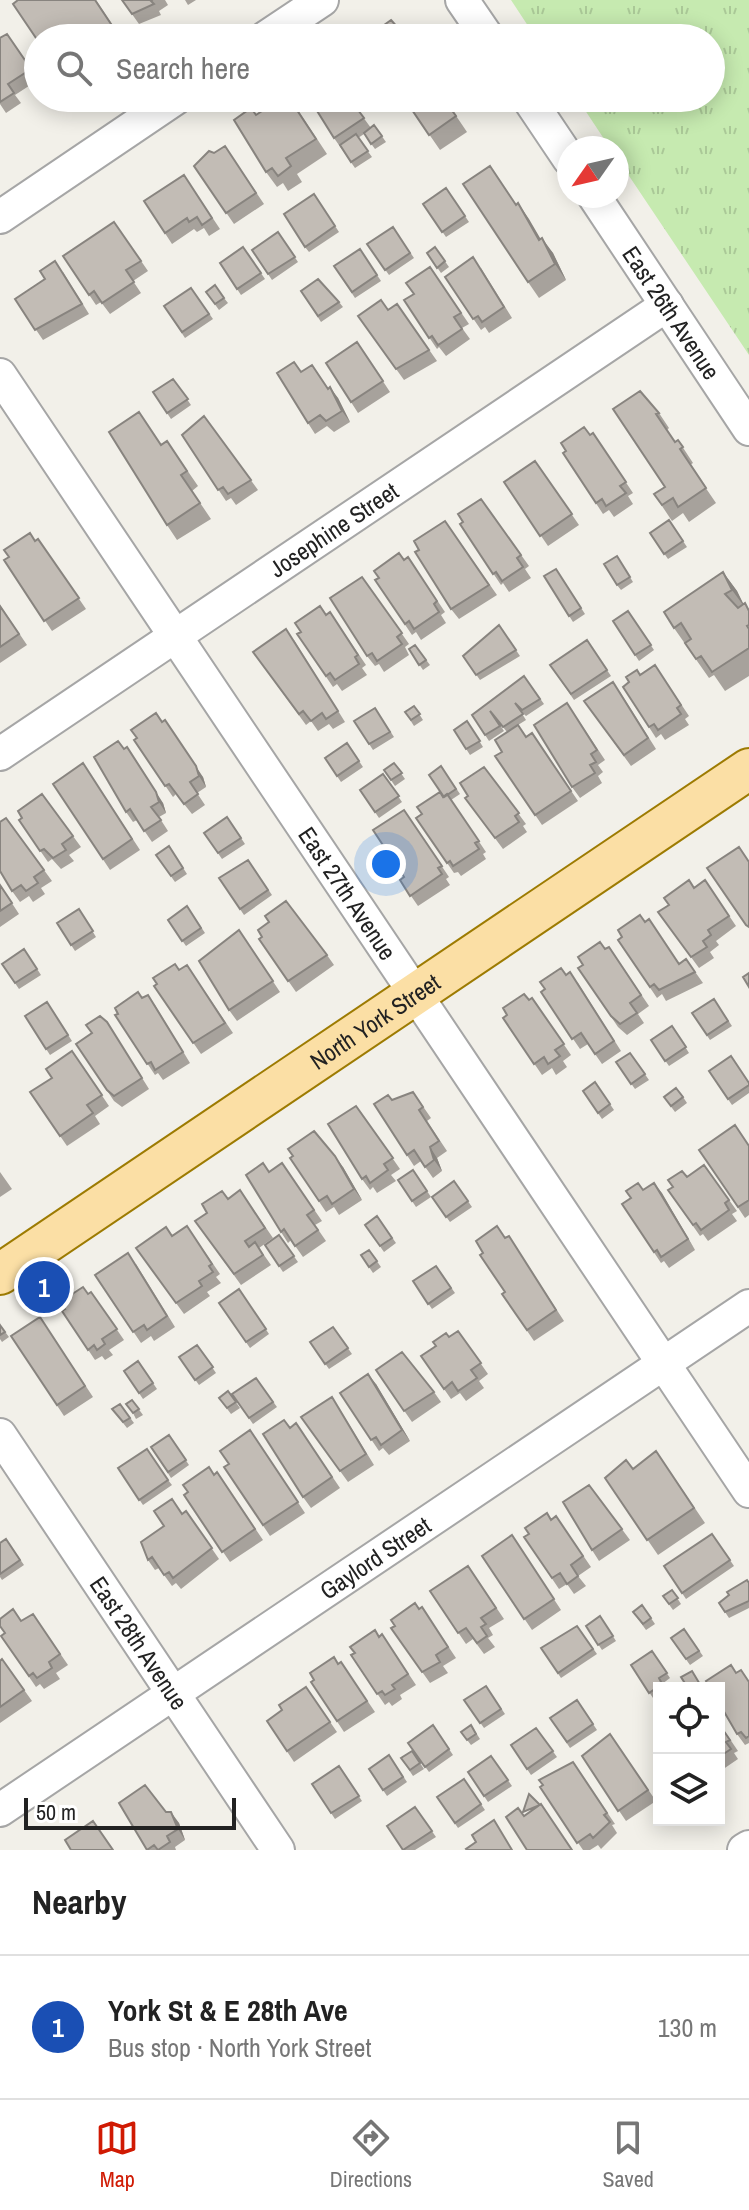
<!DOCTYPE html>
<meta charset="utf-8">
<style>
body{margin:0;font-family:"Archivo Narrow",sans-serif;background:#f2f2f2;color:#222}
.controls{position:absolute;right:24px;bottom:24px;display:grid;overflow:hidden;border-radius:0px;box-shadow:0 4px 20px #0003}
.controls button{width:72px;height:72px;display:grid;place-items:center;padding:0;border:0;border-bottom:2px solid #e0e0e0;background:#fff;color:#222;font:40px sans-serif}
.compass{position:absolute;left:557px;top:136px;width:72px;height:72px;border-radius:50%;background:#fff;box-shadow:0 4px 20px #0003;rotate:236deg}
.scale{position:absolute;left:24px;bottom:20px;width:212px;box-sizing:border-box;padding-left:8px;border:4px solid #222;border-top:0;font-size:22px;line-height:28px;white-space:nowrap;color:#222;-webkit-text-stroke:6px #fff;paint-order:stroke}
.you{position:absolute;left:386px;top:864px;width:28px;height:28px;margin:-20px;border:6px solid #fff;border-radius:50%;background:#1a73e8;box-shadow:0 0 0 12px #1a73e833}
.badge{display:grid;place-items:center;width:52px;height:52px;border-radius:50%;background:#d01a03;color:#fff;font-size:26px;font-weight:700}
.pin{position:absolute;translate:-50% -50%;border:4px solid #fff;box-shadow:0 2px 8px #0006}
.list{margin:0;padding:0;list-style:none}
h2{display:flex;justify-content:space-between;align-items:center;height:104px;margin:0;padding:0 32px;font-size:34px}
h2 small{font-size:26px;font-weight:400;color:#767676}
.list li{display:grid;grid-template-columns:52px 1fr auto;gap:24px;align-items:center;box-sizing:border-box;height:144px;padding:0 32px;border-top:2px solid #e0e0e0}
.list b{display:block;font-size:30px;white-space:nowrap}
.list p{margin:0;font-size:26px;white-space:nowrap;color:#767676}
.list em{font-size:26px;font-style:normal;color:#767676}
.icon{flex:none;width:44px;height:44px;fill:none;stroke:currentColor;stroke-width:2;stroke-linecap:round;stroke-linejoin:round}
.map{position:relative;flex:none;width:749px;height:1850px;overflow:hidden}
.search{position:absolute;background:#fff;box-shadow:0 4px 20px #0003;left:24px;right:24px;top:24px;height:88px;display:flex;align-items:center;gap:20px;box-sizing:border-box;padding:0 28px;border-radius:44px;color:#767676;font-size:30px}
.sheet{height:248px;background:#fff}
nav{display:flex;justify-content:space-around;align-items:center;box-sizing:border-box;height:112px;border-top:2px solid #e0e0e0;background:#fff;font-size:22px;color:#767676}
nav a{display:grid;justify-items:center;gap:4px}
nav .on{color:#d01a03}
.map>svg:first-child{display:block}
</style>
<div class="map">
<svg width="749" height="1850" viewBox="0 0 749 1850">
<defs>
<pattern id="grass-tufts" width="24" height="20" patternUnits="userSpaceOnUse" patternTransform="scale(2)"><rect width="24" height="20" fill="#c6eab0"/><path d="M3 7l-1-3M5 7V3M7 7l1-3M15 17l-1-3M17 17v-4M19 17l1-3" fill="none" stroke="#aac897"/></pattern>
</defs>
<rect width="100%" height="100%" fill="#f2f0e9"/>
<path fill="url(#grass-tufts)" d="M 511,0 L 749,0 L 749,355 L 617,158 L 617,148 L 610,148 L 577,98 L 711,98 L 711,38 L 536,38 Z"/>
<g fill="none" stroke-linecap="round" stroke-linejoin="round">
<defs>
<g id="minor">
<path d="M 462,0 L 488,38"/>
<path d="M 265,38 L 322,0"/>
<path d="M 528,98 L 569,159"/>
<path id="s1" d="M 594,196 L 749,429"/>
<path d="M 0,217 L 176,98"/>
<path id="s2" d="M 0,375 L 749,1491"/>
<path id="s3" d="M 0,754 L 667,305"/>
<path id="s4" d="M 0,1435 L 278,1850"/>
<path id="s5" d="M 0,1810 L 749,1306"/>
<path d="M 744,1850 L 749,1847"/>
</g>
<g id="major">
<path id="s6" d="M 0,1274 L 749,769"/>
</g>
</defs>
<use href="#minor" stroke="#a6a6a6" stroke-width="36"/>
<use href="#major" stroke="#9d7b02" stroke-width="44"/>
<use href="#minor" stroke="#fff" stroke-width="32"/>
<use href="#major" stroke="#fbdfa5" stroke-width="40"/>
</g>
<path fill="#a7a29c" d="M 96,0 L 121,38 L 38,38 Z
M 122,0 L 165,0 L 168,5 L 159,11 L 161,15 L 139,24 Z
M 185,0 L 196,0 L 188,5 Z
M 7,34 L 38,80 L 15,95 L 21,103 L 6,113 L 0,104 L 0,38 Z
M 290,98 L 327,154 L 297,174 L 302,182 L 288,191 L 283,183 L 277,187 L 266,172 L 256,115 Z
M 349,98 L 371,128 L 374,125 L 386,142 L 375,149 L 364,134 L 358,138 L 372,157 L 355,168 L 334,138 Z
M 404,98 L 444,98 L 467,132 L 440,150 Z
M 225,146 L 264,204 L 234,224 L 194,166 Z
M 184,175 L 220,229 L 209,236 L 204,228 L 197,232 L 194,229 L 172,244 L 144,201 Z
M 446,188 L 469,222 L 446,237 L 423,204 Z
M 314,194 L 339,232 L 309,252 L 305,247 Z
M 518,203 L 540,239 L 553,253 L 566,280 L 539,298 L 528,282 L 516,205 Z
M 114,222 L 148,271 L 133,281 L 141,293 L 110,314 L 101,302 L 96,305 L 63,256 Z
M 393,227 L 414,258 L 389,275 L 367,244 Z
M 278,232 L 298,262 L 272,280 L 252,250 Z
M 243,247 L 265,279 L 241,295 L 220,263 Z
M 435,247 L 449,267 L 441,273 L 427,253 Z
M 360,249 L 381,281 L 355,298 L 334,266 Z
M 430,267 L 469,324 L 462,328 L 470,339 L 446,356 L 439,347 L 437,349 L 404,300 L 414,294 Z
M 481,268 L 512,318 L 489,333 L 485,327 L 481,330 L 445,277 Z
M 63,272 L 89,314 L 43,340 L 15,299 Z
M 191,288 L 213,319 L 185,338 L 164,306 Z
M 301,291 L 339,302 L 343,307 L 321,322 Z
M 206,292 L 224,298 L 228,303 L 219,310 Z
M 397,304 L 437,361 L 404,380 L 358,316 L 388,310 Z
M 357,342 L 390,392 L 358,413 L 351,402 Z
M 294,362 L 301,372 L 328,388 L 338,398 L 350,422 L 334,432 L 327,426 L 315,434 L 308,423 Z
M 173,379 L 191,405 L 171,419 L 153,392 Z
M 613,409 L 659,413 L 669,428 L 667,430 L 675,442 L 678,440 L 693,463 L 690,465 L 716,503 L 689,522 L 683,513 L 672,521 L 654,494 L 665,487 Z
M 204,416 L 258,490 L 236,505 L 231,498 L 226,501 L 182,435 Z
M 593,433 L 633,493 L 628,496 L 633,504 L 614,517 L 609,510 L 603,514 L 563,453 Z
M 167,441 L 198,486 L 192,491 L 211,519 L 177,540 L 167,525 L 161,444 Z
M 535,461 L 579,525 L 548,546 L 504,482 Z
M 481,499 L 529,566 L 525,569 L 531,578 L 509,592 L 503,583 L 501,585 L 460,524 Z
M 669,520 L 687,547 L 668,559 L 650,533 Z
M 445,521 L 497,595 L 459,619 L 451,609 L 419,550 Z
M 38,539 L 86,609 L 52,631 L 4,560 Z
M 617,556 L 633,582 L 621,590 L 617,585 Z
M 408,557 L 445,612 L 441,615 L 446,623 L 421,640 L 416,632 L 412,635 L 375,580 Z
M 556,569 L 585,614 L 573,622 L 544,576 Z
M 723,572 L 737,591 L 743,604 L 749,609 L 749,676 L 725,691 L 714,675 L 709,678 L 674,628 Z
M 362,577 L 409,644 L 405,647 L 409,655 L 384,672 L 379,664 L 375,666 L 367,656 Z
M 0,605 L 27,645 L 0,663 Z
M 628,611 L 654,650 L 639,661 L 613,621 Z
M 330,612 L 366,665 L 362,668 L 367,675 L 342,691 L 337,684 L 333,687 L 297,634 Z
M 499,625 L 520,656 L 480,680 L 463,656 Z
M 294,640 L 345,722 L 333,729 L 329,724 L 318,731 L 311,721 L 306,725 L 253,652 Z
M 587,640 L 611,676 L 574,700 L 550,665 Z
M 415,645 L 430,665 L 423,670 L 409,649 Z
M 655,665 L 689,716 L 685,719 L 689,725 L 665,740 L 661,734 L 656,738 L 623,687 Z
M 524,676 L 544,704 L 526,716 L 519,709 L 526,720 L 518,725 L 526,737 L 532,733 L 578,801 L 542,825 L 495,756 L 502,752 L 507,732 L 494,716 L 504,731 L 489,741 L 472,715 Z
M 620,692 L 656,749 L 631,766 L 584,701 Z
M 567,703 L 605,760 L 598,765 L 603,772 L 598,776 L 602,783 L 580,798 L 572,787 Z
M 414,706 L 423,720 L 414,726 L 405,712 Z
M 375,708 L 394,737 L 373,750 L 354,721 Z
M 467,721 L 483,747 L 470,755 L 454,730 Z
M 134,740 L 203,777 L 206,787 L 197,793 L 205,805 L 192,814 L 176,794 L 173,797 Z
M 347,743 L 363,767 L 341,782 L 325,758 Z
M 94,757 L 163,803 L 166,813 L 159,817 L 168,831 L 152,842 L 137,820 L 133,822 L 126,812 Z
M 83,763 L 140,850 L 110,870 L 53,784 Z
M 394,763 L 405,779 L 395,786 L 384,770 Z
M 441,766 L 460,794 L 451,800 L 486,852 L 483,854 L 486,859 L 461,876 L 458,872 L 454,873 L 416,818 L 422,814 L 440,792 Z
M 484,767 L 526,824 L 523,826 L 527,832 L 503,849 L 465,798 L 468,796 Z
M 383,774 L 402,802 L 379,818 L 360,790 Z
M 42,794 L 81,847 L 69,855 L 74,861 L 61,869 L 52,859 L 48,862 L 19,820 Z
M 404,810 L 449,877 L 446,879 L 450,885 L 418,906 L 400,880 L 404,877 Z
M 227,817 L 245,844 L 222,859 L 204,833 Z
M 6,818 L 52,881 L 41,888 L 45,894 L 33,902 L 29,896 L 20,902 L 12,891 Z
M 169,846 L 187,874 L 175,882 L 156,855 Z
M 248,860 L 272,895 L 244,915 L 219,878 Z
M 705,880 L 736,926 L 716,941 L 719,945 L 710,952 L 714,958 L 699,968 L 658,912 Z
M 0,885 L 19,914 L 0,927 Z
M 187,906 L 205,933 L 186,946 L 168,920 Z
M 79,909 L 96,937 L 75,951 L 57,923 Z
M 269,922 L 327,955 L 334,965 L 296,992 L 259,939 L 262,937 Z
M 239,930 L 280,992 L 237,1021 L 229,1010 Z
M 622,937 L 679,964 L 686,959 L 703,983 L 666,1001 L 662,994 L 657,998 L 618,940 Z
M 609,947 L 649,1006 L 638,1014 L 644,1023 L 627,1035 L 618,1027 L 578,968 Z
M 24,949 L 41,975 L 19,989 L 2,964 Z
M 187,965 L 233,1033 L 201,1054 L 154,986 Z
M 566,975 L 578,983 L 621,1051 L 602,1064 L 588,1044 L 580,1049 L 541,992 Z
M 142,998 L 155,1005 L 190,1063 L 163,1080 L 158,1073 L 155,1075 L 115,1015 Z
M 532,998 L 571,1055 L 563,1061 L 567,1067 L 556,1075 L 552,1068 L 542,1075 L 503,1018 Z
M 714,999 L 732,1026 L 710,1040 L 692,1013 Z
M 47,1002 L 72,1041 L 50,1055 L 25,1016 Z
M 107,1022 L 149,1089 L 122,1107 L 114,1101 L 76,1044 Z
M 672,1026 L 689,1053 L 669,1066 L 651,1040 Z
M 72,1051 L 109,1106 L 95,1116 L 100,1124 L 67,1146 L 30,1092 L 52,1078 Z
M 630,1053 L 649,1080 L 635,1089 L 616,1062 Z
M 709,1071 L 749,1082 L 749,1093 L 732,1105 Z
M 595,1082 L 614,1110 L 602,1119 L 583,1091 Z
M 413,1092 L 431,1118 L 427,1121 L 447,1151 L 437,1158 L 442,1171 L 433,1178 L 421,1161 L 414,1166 L 374,1104 L 392,1100 Z
M 664,1097 L 683,1097 L 687,1103 L 675,1112 Z
M 356,1106 L 400,1169 L 391,1175 L 396,1181 L 377,1193 L 373,1187 L 370,1190 L 362,1179 Z
M 749,1145 L 749,1215 L 745,1218 L 699,1150 Z
M 293,1156 L 343,1167 L 362,1200 L 339,1215 L 334,1207 L 326,1212 L 290,1158 Z
M 282,1163 L 322,1221 L 315,1225 L 326,1241 L 303,1257 L 291,1240 L 288,1243 L 281,1232 L 269,1172 Z
M 704,1165 L 737,1211 L 732,1214 L 737,1221 L 708,1241 L 703,1234 L 700,1236 L 668,1190 Z
M 413,1170 L 431,1197 L 416,1207 L 398,1180 Z
M 0,1172 L 12,1189 L 0,1197 Z
M 454,1181 L 472,1207 L 450,1222 L 432,1197 Z
M 654,1183 L 695,1250 L 669,1268 L 664,1261 L 661,1263 L 622,1204 Z
M 240,1190 L 273,1238 L 259,1248 L 271,1265 L 241,1285 L 195,1221 Z
M 377,1216 L 396,1243 L 384,1252 L 365,1225 Z
M 187,1226 L 220,1274 L 216,1277 L 221,1283 L 207,1292 L 210,1296 L 184,1314 L 136,1248 L 172,1236 Z
M 279,1235 L 298,1262 L 283,1272 L 265,1245 Z
M 505,1238 L 516,1247 L 564,1321 L 534,1341 L 502,1294 L 505,1292 L 483,1253 Z
M 369,1250 L 381,1267 L 373,1273 L 369,1267 Z
M 136,1264 L 175,1327 L 154,1341 L 151,1336 L 141,1343 L 95,1275 Z
M 436,1266 L 455,1293 L 432,1309 L 413,1281 Z
M 239,1289 L 269,1334 L 250,1348 L 219,1303 Z
M 91,1292 L 124,1340 L 109,1350 L 113,1355 L 105,1360 L 102,1356 L 95,1360 L 62,1311 Z
M 40,1317 L 93,1397 L 64,1416 L 11,1336 Z
M 0,1325 L 9,1337 L 2,1342 L 0,1339 Z
M 333,1327 L 352,1354 L 329,1369 L 310,1342 Z
M 458,1331 L 488,1374 L 479,1381 L 484,1388 L 466,1401 L 460,1393 L 451,1399 L 421,1356 Z
M 197,1345 L 216,1373 L 199,1385 L 179,1357 Z
M 138,1361 L 157,1389 L 143,1399 L 124,1371 Z
M 376,1370 L 434,1392 L 441,1402 L 412,1422 Z
M 256,1378 L 277,1407 L 253,1424 L 232,1394 Z
M 376,1384 L 410,1441 L 389,1455 L 383,1448 L 379,1451 L 340,1393 Z
M 228,1391 L 240,1408 L 231,1414 L 219,1398 Z
M 132,1400 L 143,1415 L 136,1419 L 133,1413 Z
M 120,1404 L 134,1423 L 127,1428 L 112,1409 Z
M 339,1408 L 374,1465 L 348,1482 L 301,1417 Z
M 296,1423 L 340,1488 L 311,1508 L 303,1497 L 290,1428 Z
M 250,1430 L 305,1513 L 270,1536 L 224,1467 L 229,1464 Z
M 169,1435 L 189,1465 L 171,1478 L 151,1447 Z
M 656,1451 L 705,1523 L 658,1555 L 605,1478 L 633,1469 Z
M 118,1468 L 168,1480 L 172,1485 L 143,1505 Z
M 217,1472 L 263,1540 L 230,1562 L 184,1495 Z
M 589,1485 L 630,1540 L 599,1561 L 592,1550 Z
M 186,1511 L 219,1559 L 181,1589 L 176,1583 L 172,1586 L 159,1568 L 155,1570 L 148,1560 L 182,1514 Z
M 556,1516 L 591,1567 L 578,1576 L 586,1586 L 574,1594 L 567,1584 L 559,1589 L 524,1537 Z
M 712,1534 L 734,1566 L 686,1599 L 664,1566 Z
M 512,1535 L 561,1610 L 532,1630 L 482,1556 Z
M 6,1539 L 24,1565 L 2,1580 L 0,1577 L 0,1543 Z
M 468,1566 L 504,1619 L 489,1628 L 493,1635 L 488,1638 L 495,1647 L 484,1654 L 473,1639 L 466,1644 L 430,1591 Z
M 749,1583 L 749,1608 L 729,1618 L 719,1603 Z
M 672,1590 L 681,1604 L 673,1610 L 663,1596 Z
M 642,1605 L 655,1624 L 646,1630 L 633,1612 Z
M 422,1607 L 456,1658 L 443,1666 L 448,1673 L 430,1683 L 391,1628 Z
M 33,1614 L 68,1665 L 56,1673 L 60,1679 L 44,1689 L 40,1684 L 36,1687 L 1,1636 Z
M 600,1616 L 616,1641 L 602,1650 L 586,1626 Z
M 577,1626 L 597,1654 L 561,1678 L 541,1648 Z
M 684,1629 L 703,1656 L 690,1665 L 671,1638 Z
M 382,1634 L 416,1685 L 400,1695 L 402,1699 L 392,1706 L 389,1702 L 385,1705 L 351,1655 Z
M 652,1651 L 670,1678 L 662,1684 L 665,1688 L 659,1688 L 659,1694 L 653,1698 L 631,1665 Z
M 2,1659 L 32,1701 L 0,1723 L 0,1661 Z
M 341,1662 L 375,1712 L 344,1732 L 311,1682 Z
M 736,1673 L 749,1681 L 749,1743 L 745,1745 L 737,1734 Z
M 486,1686 L 505,1714 L 484,1728 L 464,1700 Z
M 306,1687 L 337,1732 L 294,1762 L 267,1721 L 282,1710 Z
M 577,1700 L 597,1730 L 570,1748 L 550,1718 Z
M 719,1723 L 738,1751 L 734,1753 L 738,1759 L 719,1772 Z
M 433,1725 L 453,1755 L 429,1772 L 408,1743 Z
M 471,1725 L 480,1739 L 471,1745 L 461,1732 Z
M 536,1728 L 557,1757 L 531,1775 L 511,1745 Z
M 610,1734 L 656,1801 L 626,1821 L 582,1756 Z
M 412,1751 L 424,1769 L 413,1776 L 401,1758 Z
M 389,1755 L 407,1782 L 387,1796 L 369,1769 Z
M 491,1756 L 512,1786 L 488,1802 L 468,1772 Z
M 573,1762 L 615,1824 L 612,1825 L 617,1833 L 601,1849 L 598,1845 L 590,1850 L 583,1850 L 540,1787 Z
M 339,1766 L 362,1801 L 335,1819 L 312,1784 Z
M 464,1779 L 485,1810 L 458,1828 L 437,1797 Z
M 415,1807 L 436,1837 L 415,1850 L 403,1850 Z
M 166,1812 L 179,1823 L 185,1840 L 175,1847 L 176,1850 L 147,1850 Z"/>
<path fill="#88847f" d="M 518,203 L 529,219 L 550,255 L 539,240 Z
M 542,238 L 553,253 L 566,280 L 555,264 Z
M 330,387 L 338,398 L 350,422 L 342,411 Z
M 723,572 L 737,591 L 746,609 L 732,590 Z
M 165,720 L 203,777 L 206,787 L 199,776 Z
M 134,757 L 163,803 L 166,813 L 159,802 Z
M 430,1147 L 437,1158 L 442,1171 L 434,1160 Z
M 335,1156 L 343,1167 L 362,1200 L 354,1189 Z
M 654,1183 L 662,1193 L 695,1250 L 688,1239 Z
M 368,1374 L 376,1384 L 410,1441 L 402,1430 Z
M 171,1812 L 179,1823 L 185,1840 L 178,1829 Z"/>
<path fill="#c2bcb5" stroke="#88847f" stroke-width="2" d="M 18,0 L 95,0 L 111,24 L 108,26 L 113,34 L 107,38 L 38,38 L 38,41 L 13,4 Z
M 122,0 L 152,0 L 151,1 L 154,4 L 132,14 Z
M 391,20 L 407,38 L 366,38 Z
M 7,34 L 31,69 L 8,84 L 14,93 L 0,102 L 0,38 Z
M 266,98 L 289,98 L 316,139 L 286,158 L 291,166 L 278,176 L 272,168 L 266,172 L 234,120 L 251,108 L 256,115 L 268,107 L 263,100 Z
M 309,98 L 349,98 L 364,118 L 334,138 Z
M 404,98 L 443,98 L 456,116 L 429,135 Z
M 374,125 L 382,136 L 371,144 L 364,133 Z
M 356,134 L 368,151 L 351,162 L 340,145 Z
M 225,146 L 256,193 L 226,213 L 194,166 L 209,151 L 214,153 Z
M 490,166 L 516,205 L 518,203 L 539,240 L 542,238 L 555,264 L 528,282 L 463,184 Z
M 184,175 L 212,218 L 202,225 L 197,217 L 189,222 L 187,218 L 165,233 L 144,201 Z
M 446,188 L 465,216 L 442,232 L 423,204 Z
M 314,194 L 335,226 L 305,247 L 284,214 Z
M 114,222 L 141,261 L 126,270 L 134,282 L 102,303 L 94,291 L 89,295 L 63,256 Z
M 393,227 L 410,253 L 385,270 L 367,244 Z
M 278,232 L 295,257 L 268,274 L 252,250 Z
M 243,247 L 261,273 L 237,289 L 220,263 Z
M 435,247 L 445,261 L 437,268 L 427,253 Z
M 360,249 L 377,275 L 352,292 L 334,266 Z
M 473,257 L 504,307 L 482,322 L 478,316 L 473,319 L 445,277 Z
M 55,261 L 82,304 L 35,330 L 15,299 L 45,279 L 40,271 Z
M 430,267 L 461,313 L 454,317 L 462,329 L 438,345 L 432,336 L 429,338 L 404,300 L 414,294 L 406,283 Z
M 318,279 L 339,302 L 318,316 L 301,291 Z
M 215,285 L 224,298 L 215,304 L 206,292 Z
M 191,288 L 209,314 L 182,332 L 164,306 Z
M 381,300 L 388,310 L 397,304 L 429,350 L 396,369 L 358,316 Z
M 357,342 L 383,381 L 351,402 L 326,363 Z
M 294,362 L 301,372 L 312,365 L 328,389 L 330,387 L 342,411 L 326,421 L 320,415 L 308,423 L 277,373 Z
M 173,379 L 188,399 L 167,413 L 153,392 Z
M 640,391 L 659,413 L 656,414 L 675,442 L 678,440 L 683,447 L 680,449 L 706,488 L 678,507 L 673,498 L 662,505 L 654,494 L 665,487 L 613,409 Z
M 139,412 L 161,445 L 167,441 L 187,471 L 181,475 L 200,503 L 167,525 L 109,432 Z
M 204,416 L 251,480 L 228,494 L 223,487 L 218,490 L 182,435 Z
M 584,427 L 590,435 L 593,433 L 626,482 L 620,486 L 626,493 L 606,506 L 602,499 L 596,503 L 563,453 L 566,451 L 561,443 Z
M 535,461 L 572,514 L 540,536 L 504,482 Z
M 481,499 L 521,555 L 517,558 L 523,567 L 502,581 L 496,572 L 493,574 L 460,524 L 463,522 L 458,514 Z
M 669,520 L 683,541 L 664,554 L 650,533 Z
M 445,521 L 489,585 L 451,609 L 415,552 L 419,550 L 414,541 Z
M 30,533 L 35,541 L 38,539 L 79,598 L 44,621 L 4,560 L 9,557 L 4,550 Z
M 399,553 L 404,560 L 408,557 L 437,601 L 434,604 L 439,612 L 414,629 L 409,621 L 405,624 L 375,580 L 379,578 L 374,571 Z
M 617,556 L 630,577 L 617,585 L 604,564 Z
M 556,569 L 581,608 L 569,616 L 544,576 Z
M 723,572 L 732,590 L 725,594 L 738,608 L 745,603 L 749,611 L 749,625 L 747,626 L 749,629 L 749,648 L 712,672 L 701,656 L 696,659 L 685,643 L 691,639 L 681,623 L 674,628 L 664,612 Z
M 362,577 L 402,633 L 397,637 L 402,644 L 377,661 L 372,653 L 367,656 L 330,598 Z
M 0,606 L 19,634 L 0,647 Z
M 320,606 L 326,615 L 330,612 L 358,655 L 355,657 L 359,664 L 335,680 L 330,673 L 326,676 L 297,634 L 301,632 L 295,623 Z
M 628,611 L 651,645 L 635,655 L 613,621 Z
M 499,625 L 516,650 L 476,675 L 463,656 Z
M 286,629 L 338,711 L 326,719 L 322,713 L 311,721 L 303,711 L 299,714 L 253,652 Z
M 587,640 L 607,670 L 571,694 L 550,665 Z
M 415,645 L 426,660 L 419,665 L 409,649 Z
M 655,665 L 681,705 L 677,708 L 681,714 L 658,730 L 654,724 L 649,727 L 623,687 L 629,682 L 626,677 L 637,670 L 640,675 Z
M 524,676 L 540,699 L 522,710 L 515,703 L 523,714 L 503,727 L 490,711 L 500,726 L 485,735 L 472,715 Z
M 613,682 L 648,738 L 624,755 L 584,701 Z
M 567,703 L 597,750 L 591,754 L 596,762 L 590,765 L 595,773 L 572,787 L 534,725 Z
M 414,706 L 420,714 L 411,720 L 405,712 Z
M 375,708 L 390,732 L 369,744 L 354,721 Z
M 156,713 L 162,722 L 165,720 L 196,766 L 199,776 L 190,782 L 198,794 L 184,804 L 169,784 L 165,786 L 134,740 L 137,738 L 131,730 Z
M 467,721 L 480,741 L 466,749 L 454,730 Z
M 518,725 L 526,737 L 532,733 L 571,791 L 535,815 L 495,756 L 502,752 L 495,740 Z
M 118,741 L 124,749 L 127,747 L 156,792 L 159,802 L 151,807 L 161,820 L 144,831 L 130,809 L 126,812 L 94,757 Z
M 347,743 L 359,761 L 337,776 L 325,758 Z
M 83,763 L 132,839 L 103,859 L 53,784 Z
M 394,763 L 402,773 L 391,780 L 384,770 Z
M 441,766 L 456,789 L 444,797 L 429,775 Z
M 484,767 L 519,813 L 515,816 L 519,822 L 495,838 L 465,798 L 468,796 L 460,783 Z
M 383,774 L 399,796 L 375,812 L 360,790 Z
M 440,792 L 443,797 L 447,794 L 479,841 L 475,843 L 479,849 L 453,866 L 450,861 L 447,863 L 416,818 L 422,814 L 417,807 Z
M 42,794 L 73,836 L 62,844 L 66,850 L 53,858 L 44,849 L 40,851 L 19,820 L 22,818 L 18,811 Z
M 404,810 L 442,866 L 438,868 L 442,874 L 410,896 L 400,880 L 404,877 L 373,830 Z
M 227,817 L 241,838 L 218,853 L 204,833 Z
M 6,818 L 44,870 L 34,877 L 38,883 L 26,891 L 21,885 L 12,891 L 0,871 L 0,822 Z
M 169,846 L 183,868 L 171,876 L 156,855 Z
M 739,847 L 749,862 L 749,927 L 746,925 L 707,868 Z
M 248,860 L 268,890 L 240,909 L 219,878 Z
M 689,880 L 694,888 L 705,880 L 729,916 L 708,930 L 711,935 L 703,941 L 707,947 L 691,957 L 658,912 L 669,905 L 664,898 Z
M 0,885 L 12,903 L 0,911 Z
M 286,901 L 327,955 L 288,981 L 259,939 L 262,937 L 258,930 L 269,922 L 265,916 Z
M 187,906 L 201,928 L 182,941 L 168,920 Z
M 79,909 L 93,931 L 71,945 L 57,923 Z
M 640,915 L 645,922 L 649,919 L 679,964 L 686,959 L 695,972 L 659,990 L 654,984 L 650,987 L 618,940 L 622,937 L 618,930 Z
M 239,930 L 273,981 L 229,1010 L 199,961 Z
M 600,942 L 605,949 L 609,947 L 641,995 L 630,1003 L 637,1013 L 620,1024 L 611,1016 L 578,968 L 583,965 L 578,957 Z
M 24,949 L 37,969 L 15,983 L 2,964 Z
M 175,964 L 179,970 L 187,965 L 225,1023 L 193,1043 L 154,986 L 157,984 L 153,978 Z
M 561,968 L 566,975 L 570,972 L 614,1041 L 595,1054 L 581,1033 L 572,1039 L 541,992 L 545,989 L 540,982 Z
M 749,973 L 749,987 L 743,977 Z
M 138,992 L 142,998 L 148,995 L 183,1052 L 155,1070 L 151,1062 L 147,1064 L 115,1015 L 118,1014 L 115,1008 Z
M 524,994 L 529,1000 L 532,998 L 564,1044 L 555,1050 L 560,1056 L 548,1064 L 544,1057 L 534,1064 L 503,1018 L 507,1015 L 503,1008 Z
M 714,999 L 728,1021 L 707,1035 L 692,1013 Z
M 47,1002 L 68,1035 L 46,1049 L 25,1016 Z
M 100,1016 L 107,1022 L 142,1078 L 114,1096 L 107,1090 L 76,1044 L 92,1033 L 86,1025 Z
M 672,1026 L 686,1047 L 665,1061 L 651,1040 Z
M 72,1051 L 102,1095 L 87,1105 L 93,1113 L 60,1136 L 30,1092 L 52,1078 L 46,1069 Z
M 630,1053 L 645,1074 L 631,1084 L 616,1062 Z
M 731,1056 L 749,1083 L 749,1085 L 728,1099 L 709,1071 Z
M 595,1082 L 610,1104 L 598,1113 L 583,1091 Z
M 676,1088 L 683,1097 L 671,1106 L 664,1097 Z
M 413,1092 L 423,1107 L 419,1110 L 439,1141 L 430,1147 L 434,1160 L 425,1167 L 414,1150 L 407,1155 L 374,1104 L 388,1095 L 392,1100 Z
M 356,1106 L 393,1158 L 384,1164 L 388,1170 L 370,1183 L 366,1176 L 362,1179 L 328,1124 Z
M 735,1125 L 749,1146 L 749,1200 L 738,1207 L 699,1150 Z
M 314,1131 L 335,1156 L 354,1189 L 332,1204 L 327,1196 L 319,1201 L 290,1158 L 293,1156 L 288,1149 Z
M 263,1163 L 269,1172 L 282,1163 L 314,1210 L 307,1215 L 318,1230 L 295,1246 L 284,1229 L 281,1232 L 246,1175 Z
M 704,1165 L 729,1200 L 725,1203 L 729,1210 L 701,1230 L 696,1223 L 693,1225 L 668,1190 L 673,1187 L 668,1180 L 682,1171 L 687,1177 Z
M 413,1170 L 427,1191 L 412,1201 L 398,1180 Z
M 454,1181 L 468,1201 L 446,1217 L 432,1197 Z
M 638,1183 L 643,1190 L 654,1183 L 688,1239 L 661,1257 L 657,1250 L 654,1252 L 622,1204 L 631,1198 L 626,1191 Z
M 240,1190 L 265,1228 L 245,1241 L 249,1247 L 255,1242 L 263,1255 L 234,1274 L 195,1221 L 207,1213 L 202,1204 L 222,1191 L 228,1199 Z
M 377,1216 L 392,1238 L 380,1246 L 365,1225 Z
M 187,1226 L 212,1264 L 209,1266 L 213,1272 L 199,1281 L 202,1286 L 176,1303 L 136,1248 L 166,1227 L 172,1236 Z
M 497,1226 L 505,1238 L 509,1236 L 556,1310 L 527,1330 L 502,1294 L 505,1292 L 480,1255 L 483,1253 L 476,1241 Z
M 279,1235 L 294,1256 L 279,1266 L 265,1245 Z
M 369,1250 L 377,1261 L 369,1267 L 361,1255 Z
M 128,1253 L 167,1316 L 147,1330 L 144,1325 L 133,1332 L 95,1275 Z
M 436,1266 L 451,1288 L 428,1304 L 413,1281 Z
M 83,1287 L 88,1294 L 91,1292 L 117,1329 L 102,1339 L 105,1344 L 97,1350 L 94,1345 L 88,1350 L 62,1311 L 65,1309 L 60,1302 Z
M 239,1289 L 266,1329 L 246,1342 L 219,1303 Z
M 40,1317 L 85,1386 L 57,1405 L 11,1336 Z
M 0,1325 L 5,1332 L 0,1335 Z
M 333,1327 L 348,1348 L 325,1364 L 310,1342 Z
M 458,1331 L 481,1363 L 471,1370 L 477,1378 L 458,1391 L 452,1382 L 444,1389 L 421,1356 L 436,1346 L 433,1342 L 446,1333 L 449,1337 Z
M 197,1345 L 213,1367 L 195,1380 L 179,1357 Z
M 402,1352 L 434,1392 L 404,1411 L 376,1370 Z
M 138,1361 L 153,1383 L 139,1393 L 124,1371 Z
M 368,1374 L 402,1430 L 381,1445 L 376,1437 L 371,1440 L 340,1393 Z
M 256,1378 L 273,1402 L 249,1418 L 232,1394 Z
M 228,1391 L 236,1402 L 227,1408 L 219,1398 Z
M 332,1397 L 366,1454 L 340,1471 L 301,1417 Z
M 132,1400 L 139,1409 L 133,1413 L 126,1404 Z
M 120,1404 L 130,1418 L 123,1422 L 112,1409 Z
M 284,1420 L 290,1428 L 296,1423 L 332,1477 L 303,1497 L 263,1434 Z
M 250,1430 L 298,1502 L 263,1525 L 224,1467 L 229,1464 L 220,1451 Z
M 169,1435 L 186,1460 L 168,1472 L 151,1447 Z
M 147,1449 L 168,1480 L 139,1500 L 118,1468 Z
M 656,1451 L 694,1508 L 647,1540 L 605,1478 L 626,1460 L 633,1469 Z
M 209,1467 L 214,1475 L 217,1472 L 255,1529 L 222,1552 L 184,1495 L 188,1492 L 183,1485 Z
M 589,1485 L 622,1529 L 592,1550 L 563,1502 Z
M 172,1499 L 182,1514 L 186,1511 L 212,1548 L 173,1578 L 169,1572 L 164,1575 L 152,1557 L 148,1560 L 141,1542 L 164,1526 L 154,1511 Z
M 547,1513 L 551,1520 L 556,1516 L 583,1556 L 571,1565 L 578,1576 L 567,1584 L 560,1573 L 552,1578 L 524,1537 L 529,1534 L 525,1528 Z
M 712,1534 L 730,1560 L 682,1593 L 664,1566 Z
M 512,1535 L 554,1599 L 524,1619 L 482,1556 Z
M 6,1539 L 20,1560 L 0,1574 L 0,1543 Z
M 468,1566 L 496,1608 L 481,1618 L 486,1624 L 481,1627 L 487,1636 L 477,1643 L 466,1628 L 458,1633 L 430,1591 Z
M 747,1580 L 749,1583 L 749,1601 L 725,1612 L 719,1603 L 729,1595 L 727,1592 Z
M 672,1590 L 678,1598 L 669,1604 L 663,1596 Z
M 415,1603 L 419,1609 L 422,1607 L 448,1647 L 436,1655 L 440,1662 L 422,1672 L 391,1628 L 395,1626 L 391,1620 Z
M 642,1605 L 651,1618 L 643,1624 L 633,1612 Z
M 13,1609 L 21,1621 L 33,1614 L 60,1654 L 49,1662 L 52,1668 L 37,1678 L 33,1673 L 29,1676 L 1,1636 L 5,1633 L 0,1626 L 0,1619 Z
M 600,1616 L 613,1636 L 598,1645 L 586,1626 Z
M 577,1626 L 593,1649 L 558,1673 L 541,1648 Z
M 684,1629 L 699,1651 L 686,1659 L 671,1638 Z
M 375,1630 L 379,1637 L 382,1634 L 408,1674 L 392,1685 L 395,1689 L 385,1695 L 382,1691 L 377,1694 L 351,1655 L 355,1653 L 350,1647 Z
M 652,1651 L 667,1673 L 659,1678 L 662,1684 L 649,1693 L 631,1665 Z
M 334,1657 L 338,1664 L 341,1662 L 367,1701 L 337,1721 L 311,1682 L 314,1680 L 310,1673 Z
M 2,1659 L 24,1690 L 0,1707 L 0,1661 Z
M 731,1665 L 736,1673 L 741,1670 L 749,1682 L 749,1736 L 746,1738 L 741,1732 L 737,1734 L 719,1703 L 719,1688 L 710,1688 L 706,1681 Z
M 692,1671 L 701,1686 L 697,1688 L 688,1688 L 681,1677 Z
M 486,1686 L 501,1709 L 480,1723 L 464,1700 Z
M 306,1687 L 330,1722 L 287,1751 L 267,1721 L 282,1710 L 279,1705 Z
M 577,1700 L 593,1724 L 567,1742 L 550,1718 Z
M 719,1724 L 730,1740 L 726,1742 L 731,1749 L 719,1757 Z
M 433,1725 L 449,1749 L 425,1767 L 408,1743 Z
M 471,1725 L 476,1734 L 467,1740 L 461,1732 Z
M 536,1728 L 553,1751 L 527,1769 L 511,1745 Z
M 610,1734 L 648,1790 L 618,1811 L 582,1756 Z
M 412,1751 L 420,1763 L 410,1770 L 401,1758 Z
M 389,1755 L 403,1777 L 383,1790 L 369,1769 Z
M 491,1756 L 508,1780 L 484,1796 L 468,1772 Z
M 573,1762 L 607,1813 L 604,1815 L 610,1822 L 593,1838 L 590,1834 L 577,1843 L 540,1787 L 543,1785 L 539,1780 Z
M 339,1766 L 359,1796 L 331,1813 L 312,1784 Z
M 464,1779 L 481,1804 L 455,1823 L 437,1797 Z
M 145,1785 L 166,1812 L 171,1812 L 178,1829 L 167,1836 L 170,1842 L 158,1850 L 154,1845 L 147,1850 L 119,1803 Z
M 529,1794 L 540,1805 L 523,1812 Z
M 541,1804 L 572,1850 L 527,1850 L 506,1817 L 518,1808 L 524,1816 Z
M 415,1807 L 432,1831 L 403,1850 L 387,1826 Z
M 494,1820 L 512,1850 L 467,1850 L 466,1849 L 476,1842 L 472,1835 Z
M 93,1821 L 113,1850 L 71,1850 L 65,1840 Z"/>
<g text-anchor="middle" dominant-baseline="central" stroke-width="6" stroke-linejoin="round" paint-order="stroke">
<g font-size="24" fill="#222" stroke="#fff">
<text stroke="none"><textPath href="#s1" startOffset="140">East 26th Avenue</textPath></text>
<text stroke="none"><textPath href="#s3" startOffset="402">Josephine Street</textPath></text>
<text stroke="none"><textPath href="#s2" startOffset="624">East 27th Avenue</textPath></text>
<text stroke="none"><textPath href="#s6" startOffset="452">North York Street</textPath></text>
<text stroke="none"><textPath href="#s5" startOffset="452">Gaylord Street</textPath></text>
<text stroke="none"><textPath href="#s4" startOffset="250">East 28th Avenue</textPath></text>
</g>
</g>
</svg>
<div class="controls">
<button><svg class="icon" aria-label="locate" viewBox="0 0 24 24"><circle cx="12" cy="12" r="6"/><path d="M12 2v4M12 18v4M2 12h4M18 12h4"/></svg></button>
<button><svg class="icon" aria-label="layers" viewBox="0 0 24 24"><path d="M12 4l9 5-9 5-9-5zM3 14l9 5 9-5"/></svg></button>
</div>
<svg class="compass" viewBox="-18 -18 36 36"><path d="M0-13l5 13h-10z" fill="#e53935"/><path d="M0 13l5-13h-10z" fill="#767676"/></svg>
<div class="scale">50 m</div>
<div class="you"></div>
<div class="pin badge" style="left:44px;top:1287px;background:#1a4fb4">1</div>
<div class="search"><svg class="icon" aria-label="search" viewBox="0 0 24 24"><circle cx="10" cy="10" r="6"/><path d="M15 15l6 6"/></svg>Search here</div>
</div>
<section class="sheet">
<h2>Nearby<small></small></h2>
<ul class="list">
<li><span class="badge" style="background:#1a4fb4">1</span><div><b>York St &amp; E 28th Ave</b><p>Bus stop · North York Street</p></div><em>130 m</em></li>
</ul>
</section>
<nav>
<a class="on"><svg class="icon" aria-label="map" viewBox="0 0 24 24"><path d="M3 6l6-2 6 2 6-2v14l-6 2-6-2-6 2zM9 4v14M15 6v14"/></svg>Map</a>
<a><svg class="icon" aria-label="directions" viewBox="0 0 24 24"><path d="M12 3l9 9-9 9-9-9zM9 14v-3h6M13 9l2 2-2 2"/></svg>Directions</a>
<a><svg class="icon" aria-label="saved" viewBox="0 0 24 24"><path d="M7 4h10v16l-5-4-5 4z"/></svg>Saved</a>
</nav>
